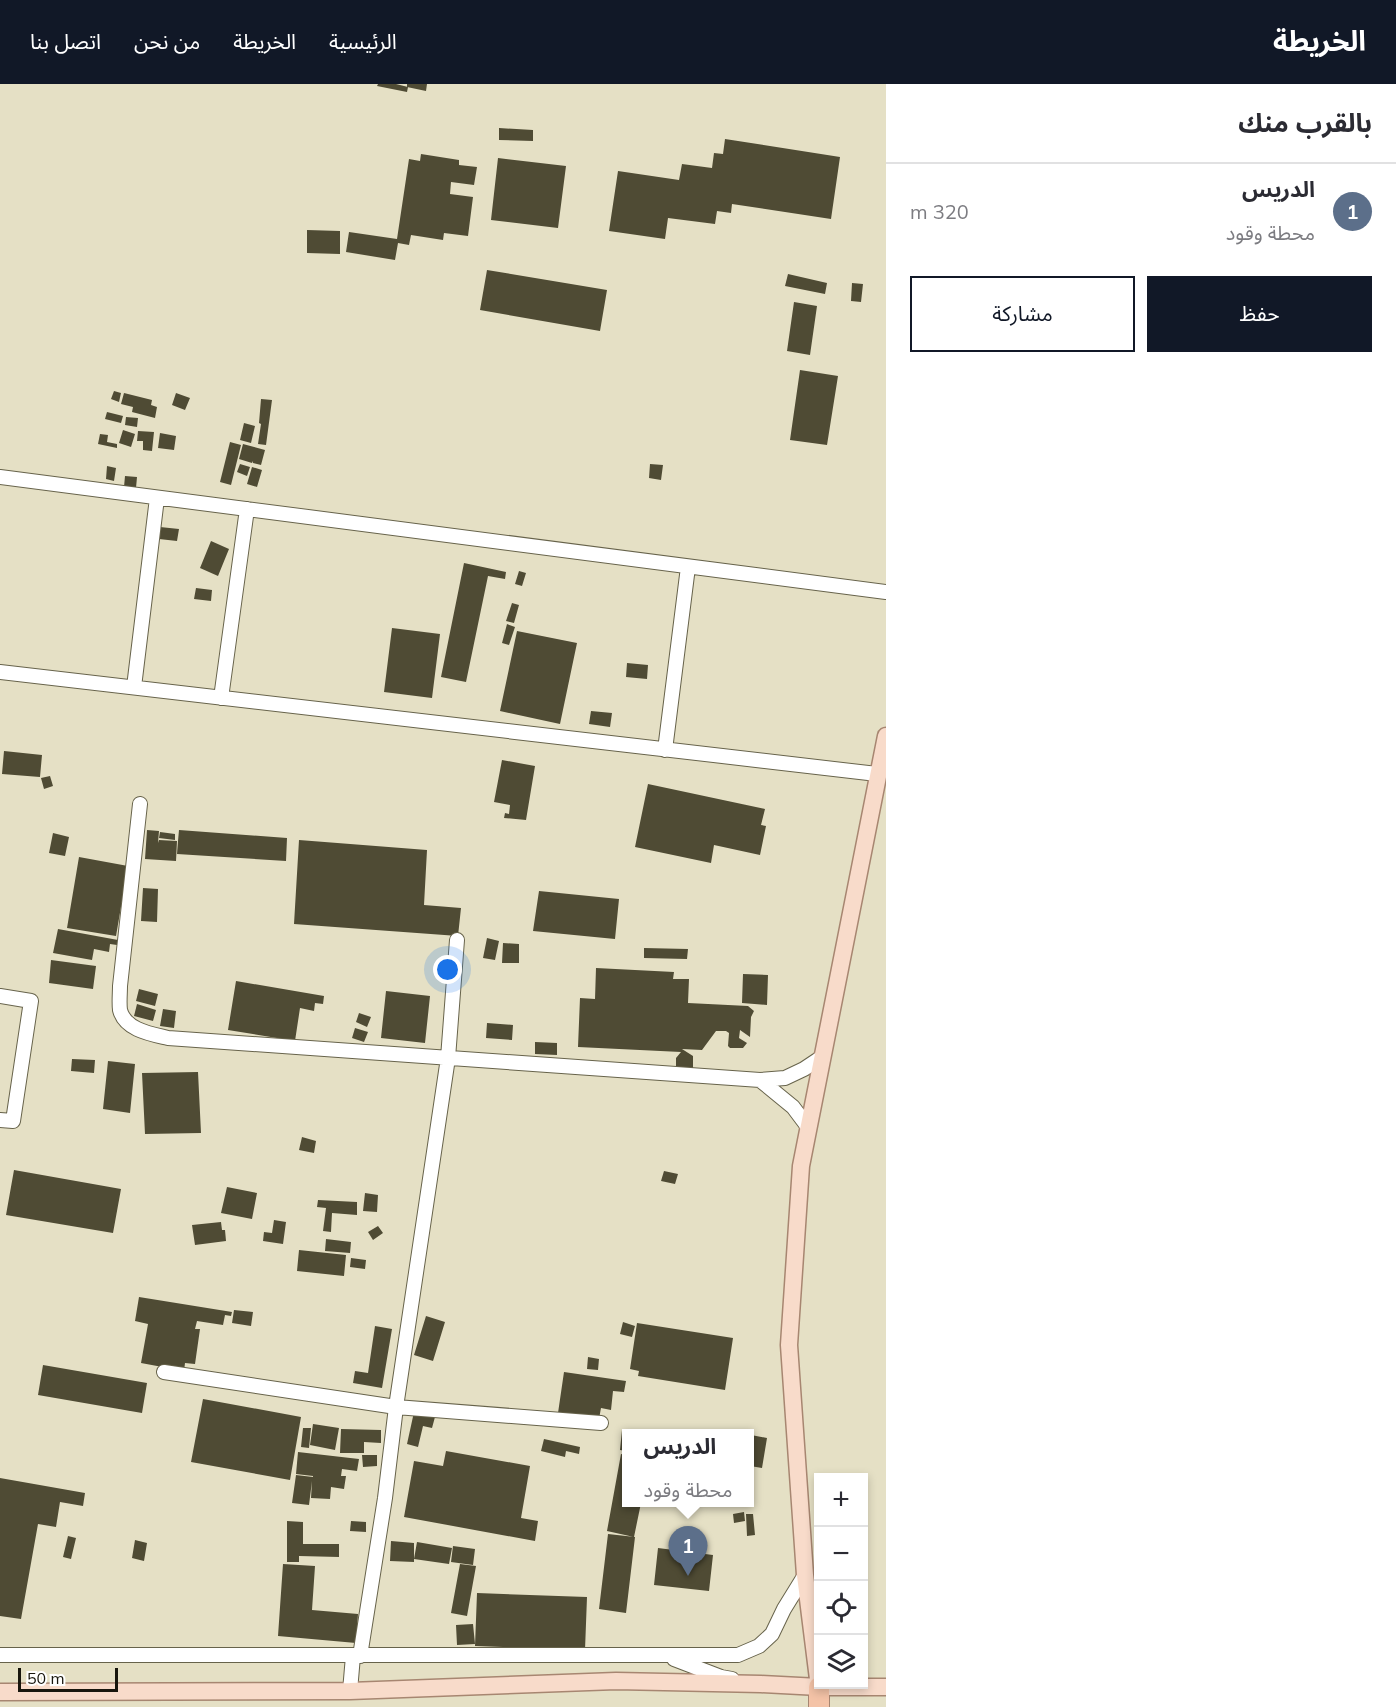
<!DOCTYPE html>
<html lang="ar">
<meta charset="utf-8">
<style>
body{margin:0;font-family:Mulish,"Noto Sans Arabic",sans-serif;background:#f2f2f3;color:#2b2b33;direction:rtl}
.controls{position:absolute;right:18px;bottom:18px;display:grid;overflow:hidden;border-radius:0px;box-shadow:0 3px 9px #0003}
.controls button{width:54px;height:54px;display:grid;place-items:center;padding:0;border:0;border-bottom:2px solid #e1e1e2;background:#fff;color:#2b2b33;font:30px sans-serif}
.scale{position:absolute;left:18px;bottom:15px;width:100px;box-sizing:border-box;padding-left:6px;border:3px solid #18160d;border-top:0;font-size:16px;line-height:21px;white-space:nowrap;color:#18160d;-webkit-text-stroke:4px #fff;paint-order:stroke}
.you{position:absolute;left:448px;top:886px;width:21px;height:21px;margin:-15px;border:4px solid #fff;border-radius:50%;background:#1a73e8;box-shadow:0 0 0 9px #1a73e833}
.badge{display:grid;place-items:center;width:39px;height:39px;border-radius:50%;background:#111827;color:#fff;font-size:20px;font-weight:700}
.pin{position:absolute;translate:-50% -50px;filter:drop-shadow(0 2px 3px #0008)}
.pin::after{content:'';position:absolute;top:32px;width:21px;height:18px;background:inherit;clip-path:polygon(0 0,100% 0,50% 100%)}
.popup{position:absolute;left:622px;top:1345px;width:132px;height:78px;box-sizing:border-box;display:grid;place-content:center;border-radius:0px;background:#fff;filter:drop-shadow(0 2px 4px #0005);font-size:20px;white-space:nowrap;color:#7c7c81}
.popup b{font-size:22px;color:#2b2b33}
.popup::after{content:'';position:absolute;left:50%;top:100%;margin-left:-12px;border:12px solid transparent;border-top-color:#fff}
.list{margin:0;padding:0;list-style:none}
h2{display:flex;justify-content:space-between;align-items:center;height:78px;margin:0;padding:0 24px;font-size:26px}
h2 small{font-size:20px;font-weight:400;color:#7c7c81}
.list li{display:grid;grid-template-columns:39px 1fr auto;gap:18px;align-items:center;box-sizing:border-box;height:96px;padding:0 24px;border-top:2px solid #e1e1e2}
.list b{display:block;font-size:22px;white-space:nowrap}
.list p{margin:0;font-size:20px;white-space:nowrap;color:#7c7c81}
.list em{font-size:20px;font-style:normal;color:#7c7c81}
.actions{display:flex;gap:12px;padding:18px 24px}
.actions a{flex:1;padding:14px 0;border:2px solid #111827;border-radius:0px;text-align:center;font-size:21px;color:#111827}
.actions .main{background:#111827;color:#fff}
.icon{flex:none;width:33px;height:33px;fill:none;stroke:currentColor;stroke-width:2;stroke-linecap:round;stroke-linejoin:round}
.map{position:relative;flex:none;width:886px;height:1623px;overflow:hidden;direction:ltr}
header{display:flex;align-items:center;gap:36px;box-sizing:border-box;height:84px;padding:0 30px;background:#111827;color:#fff}
header strong{font-size:28px}
nav{display:flex;gap:33px;margin-inline-start:auto;font-size:21px}
main{display:flex}
aside{flex:1;background:#fff}
.map>svg:first-child{display:block}
</style>
<header>
<strong>الخريطة</strong>
<nav><a>الرئيسية</a><a>الخريطة</a><a>من نحن</a><a>اتصل بنا</a></nav>
</header>
<main>
<aside>
<h2>بالقرب منك<small></small></h2>
<ul class="list">
<li><span class="badge" style="background:#5c6f8a">1</span><div><b>الدريس</b><p>محطة وقود</p></div><em>320 m</em></li>
</ul>
<div class="actions"><a class="main">حفظ</a><a>مشاركة</a></div>
</aside>
<div class="map">
<svg width="886" height="1623" viewBox="0 0 886 1623">
<rect width="100%" height="100%" fill="#e5e0c5"/>
<path fill="#4f4b34" d="M 378,0 L 396,0 L 408,3 L 407,8 L 377,2 Z
M 407,0 L 427,0 L 426,7 L 407,3 Z
M 499,44 L 533,46 L 533,57 L 499,56 Z
M 725,55 L 840,73 L 831,135 L 732,120 L 731,129 L 717,127 L 715,140 L 668,134 L 665,155 L 609,147 L 618,87 L 679,96 L 682,80 L 712,84 L 714,69 L 723,70 Z
M 421,70 L 459,76 L 459,81 L 477,83 L 474,101 L 451,98 L 450,110 L 473,113 L 468,152 L 444,149 L 443,156 L 411,151 L 409,161 L 398,159 L 395,176 L 346,168 L 349,148 L 397,155 L 409,75 L 420,77 Z
M 498,74 L 566,82 L 558,144 L 491,136 Z
M 307,146 L 340,147 L 340,170 L 307,169 Z
M 487,186 L 607,206 L 600,247 L 480,226 Z
M 788,190 L 827,199 L 825,210 L 785,202 Z
M 852,199 L 863,200 L 861,218 L 851,217 Z
M 794,218 L 817,222 L 810,271 L 787,267 Z
M 800,286 L 838,292 L 827,361 L 790,356 Z
M 114,307 L 121,309 L 119,318 L 111,315 Z
M 124,309 L 152,316 L 151,321 L 157,323 L 155,334 L 132,328 L 133,323 L 121,320 Z
M 176,309 L 190,314 L 185,326 L 172,321 Z
M 261,315 L 272,316 L 266,361 L 258,360 L 261,340 L 259,339 Z
M 107,328 L 123,332 L 121,339 L 105,335 Z
M 126,333 L 138,334 L 137,343 L 125,341 Z
M 244,339 L 255,342 L 251,359 L 240,356 Z
M 123,346 L 135,350 L 131,363 L 119,359 Z
M 138,347 L 154,348 L 152,367 L 143,366 L 143,357 L 137,357 Z
M 160,349 L 176,352 L 174,366 L 158,364 Z
M 100,350 L 108,351 L 107,358 L 117,360 L 117,364 L 98,360 Z
M 230,358 L 241,361 L 231,401 L 220,398 Z
M 243,360 L 265,366 L 261,381 L 253,379 L 253,377 L 252,379 L 239,375 Z
M 240,380 L 250,383 L 247,392 L 237,388 Z
M 650,380 L 663,381 L 661,396 L 649,394 Z
M 107,382 L 116,384 L 114,397 L 106,395 Z
M 252,383 L 262,386 L 257,403 L 247,400 Z
M 125,392 L 137,393 L 136,404 L 124,403 Z
M 160,443 L 179,445 L 177,457 L 159,455 Z
M 211,457 L 229,465 L 218,492 L 200,484 Z
M 464,479 L 506,488 L 505,495 L 488,492 L 466,598 L 441,593 Z
M 519,487 L 526,489 L 522,502 L 515,500 Z
M 196,504 L 212,506 L 211,517 L 194,515 Z
M 512,519 L 519,521 L 514,539 L 506,537 Z
M 507,540 L 515,543 L 509,561 L 502,559 Z
M 392,544 L 440,550 L 432,614 L 384,608 Z
M 517,547 L 577,559 L 560,640 L 500,627 Z
M 627,579 L 648,581 L 647,595 L 626,593 Z
M 591,627 L 612,629 L 610,643 L 589,640 Z
M 4,667 L 42,671 L 40,693 L 2,690 Z
M 502,676 L 535,682 L 526,736 L 504,734 L 505,729 L 509,730 L 510,721 L 494,718 Z
M 50,692 L 53,702 L 44,705 L 41,694 Z
M 648,700 L 765,725 L 761,741 L 766,742 L 760,771 L 714,761 L 711,779 L 635,763 Z
M 147,746 L 159,747 L 158,759 L 159,756 L 177,757 L 176,777 L 145,775 Z
M 179,746 L 287,754 L 286,777 L 177,770 L 178,757 L 180,757 L 178,757 Z
M 160,748 L 175,750 L 175,756 L 159,754 Z
M 53,749 L 69,753 L 65,772 L 49,769 Z
M 299,756 L 427,766 L 424,821 L 461,824 L 458,852 L 294,840 Z
M 79,773 L 128,782 L 116,852 L 67,844 Z
M 143,804 L 158,805 L 157,838 L 141,837 Z
M 539,807 L 619,815 L 615,855 L 533,847 Z
M 58,845 L 118,856 L 117,861 L 110,860 L 109,868 L 94,865 L 92,876 L 53,869 Z
M 487,854 L 499,857 L 495,876 L 483,874 Z
M 503,859 L 519,860 L 519,879 L 502,879 Z
M 644,864 L 688,865 L 687,875 L 644,874 Z
M 51,876 L 96,882 L 93,905 L 49,899 Z
M 596,884 L 674,888 L 673,895 L 689,895 L 688,919 L 748,922 L 754,927 L 751,933 L 750,953 L 740,946 L 739,954 L 747,959 L 743,964 L 730,964 L 728,962 L 729,949 L 726,947 L 716,947 L 702,966 L 682,965 L 693,972 L 693,984 L 690,987 L 676,986 L 676,974 L 681,968 L 578,963 L 580,914 L 595,915 Z
M 743,890 L 768,891 L 767,921 L 742,919 Z
M 236,897 L 324,912 L 323,920 L 315,919 L 314,927 L 300,924 L 295,957 L 228,946 Z
M 139,905 L 158,910 L 155,922 L 136,917 Z
M 386,907 L 430,912 L 425,959 L 381,954 Z
M 137,920 L 156,926 L 153,937 L 134,932 Z
M 163,925 L 176,927 L 174,944 L 160,942 Z
M 359,929 L 371,933 L 367,943 L 356,938 Z
M 487,939 L 513,941 L 512,956 L 486,954 Z
M 355,944 L 368,948 L 364,958 L 352,954 Z
M 535,958 L 557,959 L 557,971 L 535,970 Z
M 72,975 L 95,976 L 94,989 L 71,987 Z
M 108,977 L 135,980 L 130,1029 L 103,1025 Z
M 198,988 L 201,1049 L 145,1050 L 142,989 Z
M 302,1053 L 316,1057 L 314,1069 L 299,1066 Z
M 14,1086 L 121,1105 L 113,1149 L 6,1131 Z
M 664,1087 L 678,1090 L 675,1100 L 661,1097 Z
M 227,1103 L 257,1109 L 252,1135 L 221,1129 Z
M 365,1109 L 378,1111 L 377,1128 L 363,1127 Z
M 318,1116 L 357,1118 L 357,1131 L 332,1129 L 331,1148 L 323,1147 L 326,1124 L 317,1123 Z
M 274,1136 L 286,1138 L 283,1160 L 263,1157 L 264,1148 L 272,1149 Z
M 221,1138 L 222,1146 L 225,1146 L 226,1157 L 195,1161 L 192,1141 Z
M 378,1142 L 383,1149 L 373,1156 L 368,1148 Z
M 326,1155 L 351,1158 L 350,1169 L 325,1167 Z
M 299,1166 L 346,1171 L 344,1192 L 297,1187 Z
M 351,1174 L 366,1176 L 365,1185 L 350,1183 Z
M 139,1213 L 232,1228 L 231,1232 L 225,1231 L 223,1241 L 197,1237 L 195,1245 L 200,1245 L 195,1280 L 185,1279 L 184,1287 L 141,1279 L 148,1240 L 135,1237 Z
M 234,1226 L 253,1228 L 251,1242 L 232,1239 Z
M 426,1232 L 445,1238 L 433,1277 L 414,1271 Z
M 623,1238 L 635,1242 L 632,1253 L 620,1250 Z
M 637,1239 L 733,1254 L 725,1306 L 638,1292 L 639,1287 L 630,1285 Z
M 375,1242 L 392,1245 L 382,1304 L 353,1299 L 355,1287 L 368,1289 Z
M 588,1273 L 599,1275 L 598,1286 L 587,1285 Z
M 43,1281 L 147,1299 L 142,1329 L 38,1311 Z
M 564,1288 L 626,1297 L 624,1308 L 613,1307 L 611,1326 L 601,1324 L 599,1335 L 558,1329 Z
M 203,1315 L 301,1333 L 290,1396 L 191,1378 Z
M 414,1328 L 435,1333 L 432,1344 L 423,1342 L 418,1363 L 407,1360 Z
M 313,1340 L 339,1344 L 335,1366 L 310,1361 Z
M 303,1344 L 311,1344 L 309,1364 L 301,1363 Z
M 341,1345 L 381,1346 L 381,1359 L 364,1358 L 364,1369 L 340,1369 Z
M 740,1345 L 752,1346 L 751,1351 L 767,1354 L 762,1384 L 750,1382 L 750,1350 L 740,1350 Z
M 622,1346 L 637,1348 L 636,1350 L 626,1350 L 626,1367 L 620,1366 Z
M 544,1355 L 580,1363 L 579,1370 L 566,1367 L 565,1373 L 541,1367 Z
M 446,1367 L 530,1382 L 521,1434 L 538,1437 L 535,1457 L 404,1433 L 414,1377 L 443,1382 Z
M 298,1368 L 359,1375 L 357,1387 L 342,1385 L 341,1392 L 346,1392 L 344,1405 L 331,1403 L 330,1415 L 311,1414 L 312,1397 L 309,1421 L 292,1419 L 296,1391 L 313,1393 L 313,1392 L 296,1390 Z
M 621,1370 L 626,1371 L 626,1418 L 641,1419 L 634,1453 L 607,1447 Z
M 362,1371 L 377,1371 L 377,1382 L 363,1383 Z
M 0,1394 L 85,1409 L 83,1422 L 60,1418 L 56,1443 L 38,1440 L 21,1535 L 0,1532 Z
M 744,1428 L 745,1437 L 734,1439 L 733,1430 Z
M 746,1430 L 753,1430 L 755,1451 L 747,1452 Z
M 287,1437 L 303,1438 L 303,1460 L 339,1460 L 339,1473 L 299,1472 L 299,1478 L 287,1478 Z
M 351,1437 L 366,1438 L 366,1448 L 350,1447 Z
M 608,1450 L 635,1453 L 626,1529 L 599,1525 Z
M 68,1452 L 76,1454 L 71,1475 L 63,1473 Z
M 135,1456 L 147,1459 L 144,1477 L 132,1474 Z
M 391,1457 L 414,1459 L 414,1478 L 390,1477 Z
M 417,1458 L 452,1464 L 449,1480 L 414,1475 Z
M 453,1462 L 475,1465 L 473,1481 L 451,1478 Z
M 658,1464 L 713,1471 L 709,1507 L 654,1501 Z
M 283,1480 L 315,1482 L 312,1526 L 358,1530 L 356,1559 L 278,1552 Z
M 460,1480 L 476,1482 L 467,1532 L 451,1529 Z
M 477,1509 L 587,1513 L 585,1566 L 475,1562 Z
M 473,1540 L 475,1560 L 457,1561 L 456,1541 Z"/>
<g fill="none" stroke-linecap="round" stroke-linejoin="round">
<defs>
<path id="minor" d="M 0,393 L 886,508
M 0,588 L 877,690
M 134,603 L 157,414
M 221,614 L 247,425
M 665,666 L 688,483
M 140,720 L 120,902 C 120,909 119,919 120,926 C 125,946 151,950 168,954 L 760,996
M 0,912 L 31,917 L 13,1037 L 0,1036
M 808,1043 L 793,1023 L 760,996 L 785,994 L 804,985 L 822,973
M 164,1288 L 396,1323 L 601,1339
M 0,1571 L 738,1571 L 759,1562 L 772,1550 L 784,1525 L 805,1491
M 360,1572 L 385,1414 L 396,1323 L 448,974 L 457,856
M 674,1575 L 721,1593 L 732,1595
M 350,1607 L 353,1572"/>
<path id="major" d="M 819,1603 L 805,1491 L 789,1261 L 801,1082 L 886,652
M 0,1608 L 350,1607 L 616,1597 L 761,1600 L 819,1603 L 886,1603"/>
<path id="highway" d="M 819,1603 L 819,1623"/>
</defs>
<use href="#minor" stroke="#67634b" stroke-width="16"/>
<use href="#major" stroke="#a78671" stroke-width="19"/>
<use href="#highway" stroke="#a78671" stroke-width="22"/>
<use href="#minor" stroke="#fff" stroke-width="14"/>
<use href="#major" stroke="#f8dbca" stroke-width="16"/>
<use href="#highway" stroke="#f4c3a7" stroke-width="20"/>
</g>
</svg>
<div class="controls">
<button>+</button>
<button>−</button>
<button><svg class="icon" aria-label="locate" viewBox="0 0 24 24"><circle cx="12" cy="12" r="6"/><path d="M12 2v4M12 18v4M2 12h4M18 12h4"/></svg></button>
<button><svg class="icon" aria-label="layers" viewBox="0 0 24 24"><path d="M12 4l9 5-9 5-9-5zM3 14l9 5 9-5"/></svg></button>
</div>
<div class="scale">50 m</div>
<div class="you"></div>
<div class="pin badge" style="left:688px;top:1492px;background:#5c6f8a">1</div>
<div class="popup"><b>الدريس</b>محطة وقود</div>
</div>
</main>
